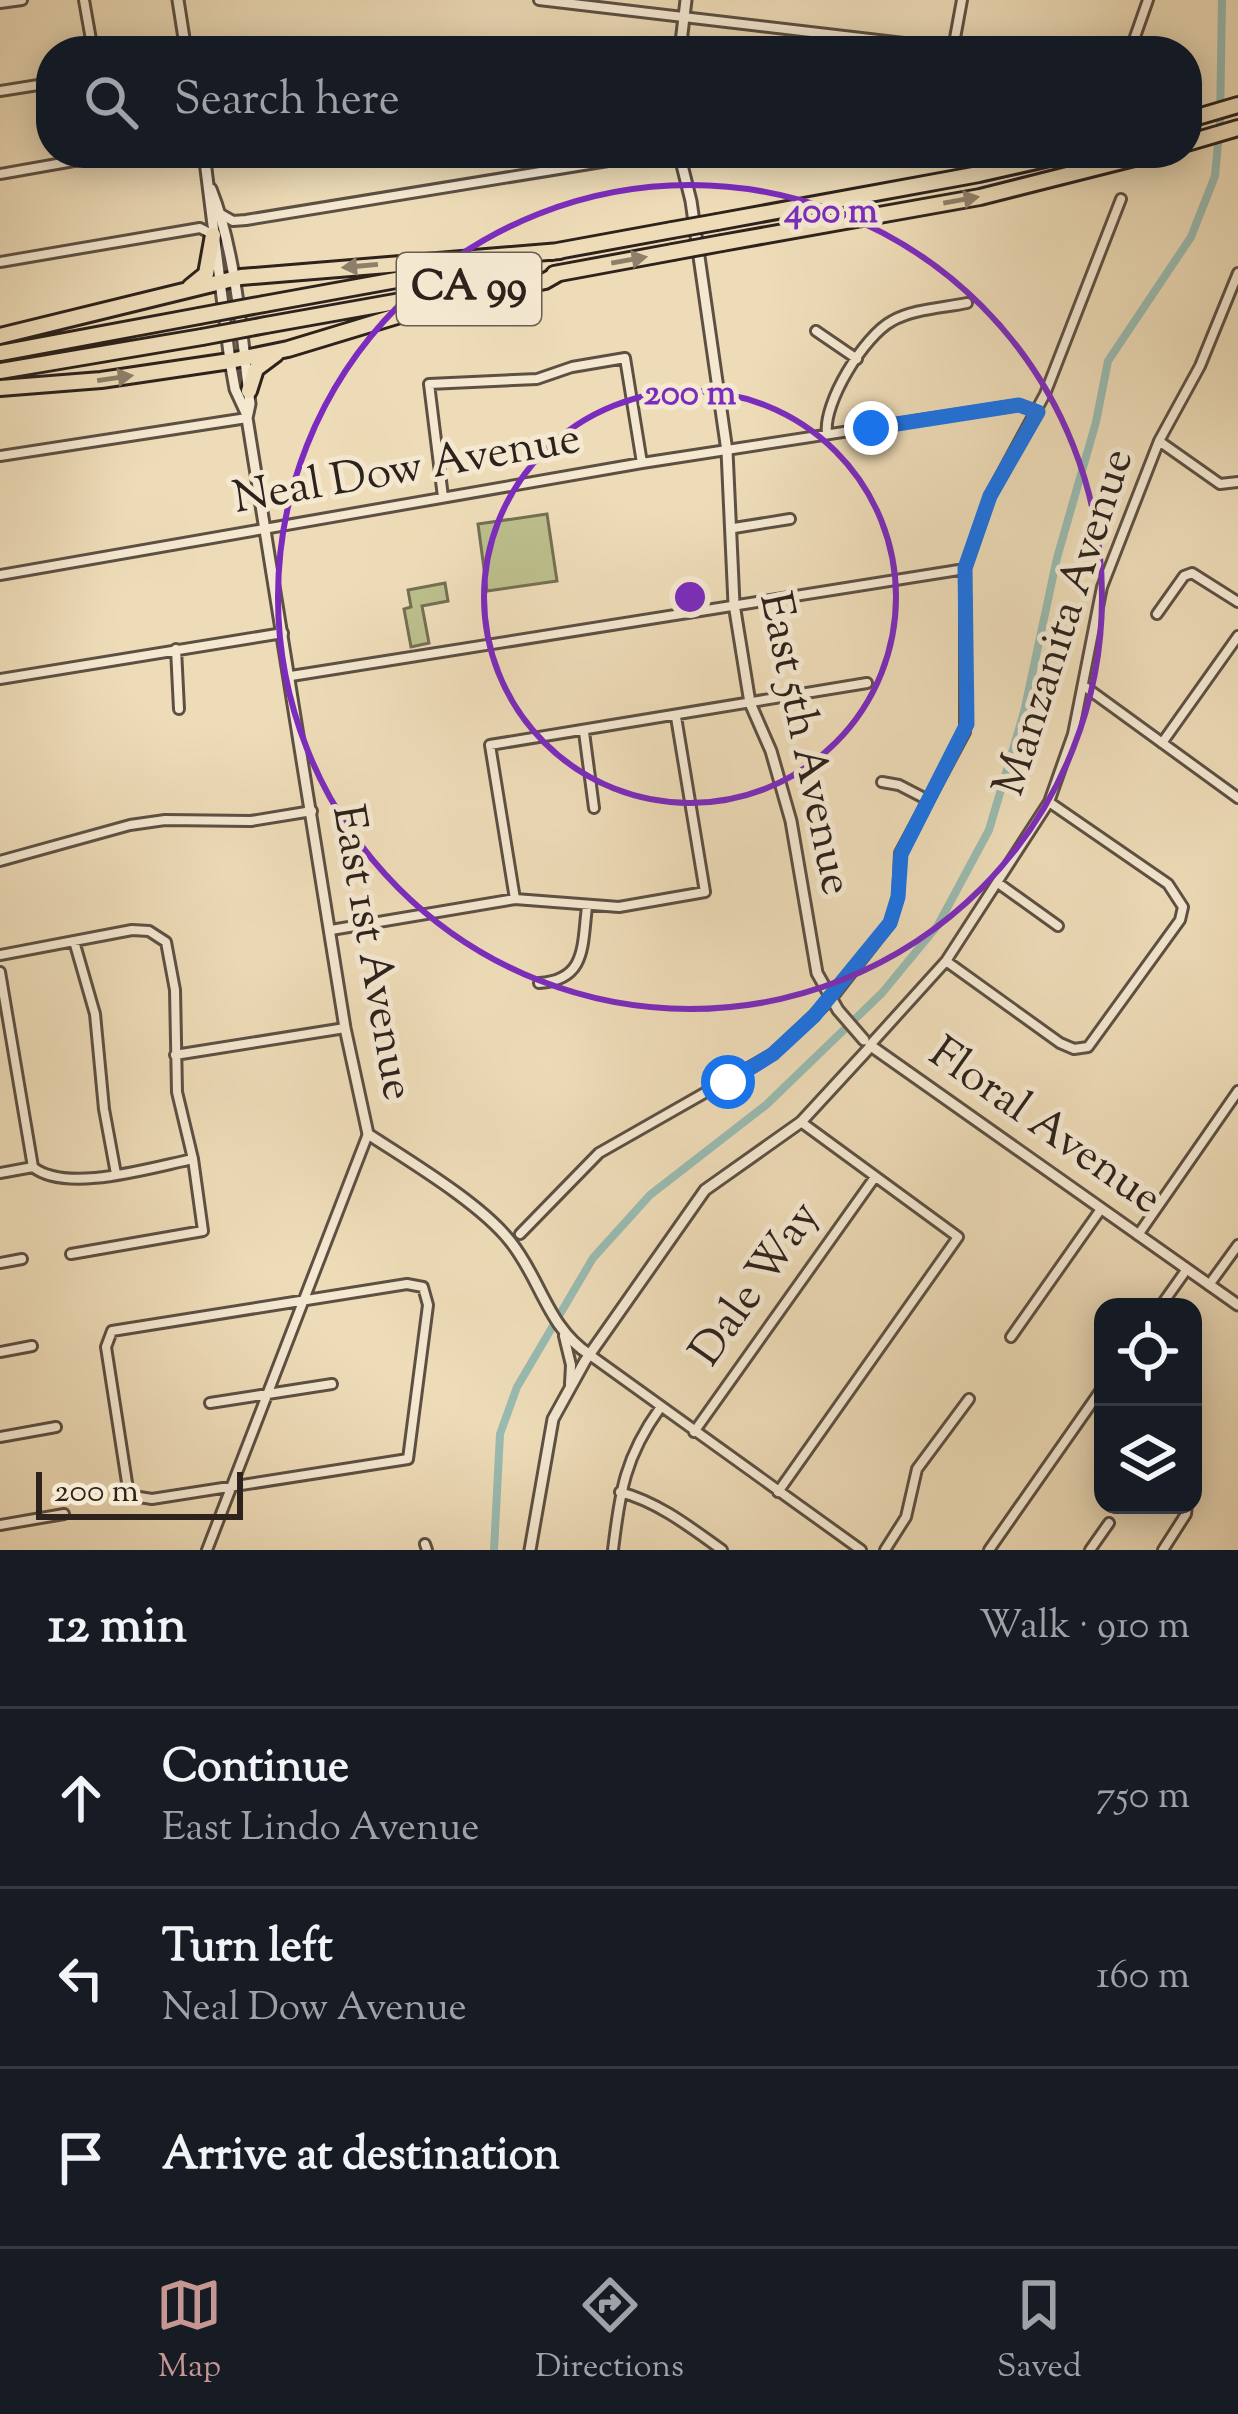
<!DOCTYPE html>
<meta charset="utf-8">
<style>
body{margin:0;font-family:"Sorts Mill Goudy",serif;background:#242831;color:#f1f3f6}
.controls{position:absolute;right:36px;bottom:36px;display:grid;overflow:hidden;border-radius:24px;box-shadow:0 6px 30px #0003}
.controls button{width:108px;height:108px;display:grid;place-items:center;padding:0;border:0;border-bottom:3px solid #363941;background:#171b24;color:#f1f3f6;font:60px sans-serif}
.scale{position:absolute;left:36px;bottom:30px;width:207px;box-sizing:border-box;padding-left:12px;border:6px solid #2d221c;border-top:0;font-size:33px;line-height:42px;white-space:nowrap;color:#2d221c;-webkit-text-stroke:9px #f4e8d1;paint-order:stroke}
.stop{position:absolute;width:36px;height:36px;margin:-27px;border:9px solid #1a73e8;border-radius:50%;background:#fff}
.stop.end{background:#1a73e8;border-color:#fff;box-shadow:0 3px 12px #0008}
.list{margin:0;padding:0;list-style:none}
h2{display:flex;justify-content:space-between;align-items:center;height:156px;margin:0;padding:0 48px;font-size:51px}
h2 small{font-size:39px;font-weight:400;color:#9ea1a6}
.list li{display:grid;grid-template-columns:78px 1fr auto;gap:36px;align-items:center;box-sizing:border-box;height:180px;padding:0 48px;border-top:3px solid #363941}
.list b{display:block;font-size:45px;white-space:nowrap}
.list p{margin:0;font-size:39px;white-space:nowrap;color:#9ea1a6}
.list em{font-size:39px;font-style:normal;color:#9ea1a6}
.icon{flex:none;width:66px;height:66px;fill:none;stroke:currentColor;stroke-width:2;stroke-linecap:round;stroke-linejoin:round}
.map{position:relative;flex:none;width:1238px;height:1550px;overflow:hidden}
.search{position:absolute;background:#171b24;box-shadow:0 6px 30px #0003;left:36px;right:36px;top:36px;height:132px;display:flex;align-items:center;gap:30px;box-sizing:border-box;padding:0 42px;border-radius:48px;color:#9ea1a6;font-size:45px}
.sheet{height:696px;background:#171b24}
nav{display:flex;justify-content:space-around;align-items:center;box-sizing:border-box;height:168px;border-top:3px solid #363941;background:#171b24;font-size:33px;color:#9ea1a6}
nav a{display:grid;justify-items:center;gap:6px}
nav .on{color:#c59692}
.map>svg:first-child{display:block}
</style>
<div class="map">
<svg width="1238" height="1550" viewBox="0 0 1238 1550">
<rect width="100%" height="100%" fill="#eedcb8"/>
<filter id="stains"><feTurbulence type="fractalNoise" baseFrequency=".00167" numOctaves="4"/><feColorMatrix values="0 0 0 0 .2 0 0 0 0 .09 0 0 0 0 .02 0 0 0 .5 -.17"/></filter>
<radialGradient id="worn" r=".72"><stop offset=".6" stop-color="#630" stop-opacity="0"/><stop offset="1" stop-color="#630" stop-opacity=".3"/></radialGradient>
<path fill="#bcbf8c" stroke="#747054" stroke-width="3" d="M 547,514 L 557,581 L 487,591 L 478,524 Z
M 445,583 L 448,601 L 422,606 L 429,643 L 411,647 L 404,609 L 411,607 L 408,590 Z"/>
<g fill="none" stroke-linecap="round" stroke-linejoin="round">
<path stroke="#99bbb1" stroke-width="8" d="M 494,1550 L 500,1434 L 517,1387 L 593,1258 L 650,1195 L 766,1105 L 882,993 L 938,925 L 989,830 L 1024,712 L 1057,558 L 1096,422 L 1108,361 L 1191,237 L 1215,176 L 1220,123 L 1222,0"/>
<defs>
<path id="minor" d="M 84,0 L 93,51
M 539,0 L 972,51
M 0,3 L 22,0
M 953,49 L 962,0
M 1130,51 L 1148,0
M 0,91 L 51,83
M 0,174 L 119,153
M 219,213 L 233,221 L 246,220 L 657,153
M 0,262 L 200,228 L 212,234
M 816,331 L 857,359
M 827,433 C 823,403 864,336 892,321 C 913,309 943,308 967,303
M 1159,441 L 1220,484 L 1238,482
M 0,456 L 247,418
M 443,497 L 429,384 L 537,379 L 572,367 L 625,358 L 642,463
M 734,528 L 790,519
M 0,575 L 642,463 L 1019,405 L 1038,412
M 1157,614 L 1184,576 L 1192,573 L 1238,602
M 176,649 L 179,709
M 291,676 L 965,569
M 0,679 L 283,633
M 1084,686 L 1238,798
M 584,732 L 594,808
M 1162,743 L 1238,636
M 882,782 L 899,785 L 928,800
M 0,861 L 130,825 L 165,820 L 251,821 L 312,811
M 998,883 L 1058,926
M 515,899 L 490,745 L 867,683
M 331,930 L 515,899 L 619,907 L 705,892 L 676,717
M 74,941 L 95,1014 L 104,1109 L 116,1174
M 0,955 L 132,930 L 149,931 L 166,942 L 175,990 L 177,1092 L 193,1159 L 203,1231 L 71,1254
M 946,961 L 1060,1043 L 1074,1049 L 1088,1047 L 1180,920 L 1183,907 L 1168,884 L 1049,802
M 0,972 L 33,1167
M 539,983 C 587,980 582,945 587,907
M 870,1045 L 946,961 L 1049,802 L 1073,734 L 1102,587 L 1159,441 L 1200,366 L 1238,273
M 175,1055 L 345,1028
M 0,1173 L 33,1167 C 66,1194 153,1167 193,1159
M 520,1234 L 599,1153 L 773,1054 L 831,999 L 890,923 L 898,897 L 900,853 L 965,732 L 965,569 L 990,496 L 1045,394 L 1121,199
M 1138,1235 L 1238,1091
M 0,1263 L 22,1259
M 407,1284 L 423,1287 L 428,1305 L 408,1459 L 152,1499 L 133,1496 L 128,1489 L 106,1347 L 112,1331 Z
M 1209,1285 L 1238,1245
M 1160,1307 L 1187,1269
M 564,1336 L 571,1365 L 570,1384
M 1011,1337 L 1101,1209
M 0,1352 L 32,1346
M 590,1355 L 861,1550
M 210,1403 L 332,1384
M 694,1432 L 875,1177
M 0,1437 L 56,1427
M 620,1492 C 658,1502 690,1527 722,1550
M 778,1492 L 958,1237 L 801,1122
M 0,1525 L 64,1514
M 425,1544 L 427,1550
M 207,1550 L 368,1134
M 613,1550 C 620,1491 625,1457 660,1408
M 885,1550 L 906,1517 L 917,1469 L 969,1399
M 989,1550 L 1103,1387
M 1090,1550 L 1109,1523
M 1163,1550 L 1186,1514 L 1187,1505"/>
<path id="tertiary" d="M 178,0 L 186,51
M 680,51 L 686,0
M 204,153 L 230,361 L 235,389 L 247,415
M 679,153 L 691,201 L 727,451 L 734,604 L 750,703 L 771,751 L 791,821 L 817,973 L 838,1010 L 864,1040
M 211,189 C 236,251 242,337 250,404 L 247,418 L 345,1028 L 368,1134 C 409,1161 480,1203 510,1241 C 541,1279 547,1327 590,1355
M 530,1550 L 553,1419 L 585,1361 L 705,1190 L 801,1122 L 871,1046 L 1238,1305"/>
<path id="motorway" d="M 1187,120 L 1238,105
M 1187,143 L 1238,128
M 717,222 L 979,174 L 1072,153
M 722,243 L 980,197 L 1154,153
M 552,252 L 672,230
M 554,274 L 673,252
M 190,287 L 206,274 L 213,235
M 264,304 L 501,261
M 266,325 L 485,286
M 0,336 L 241,277 L 560,251
M 0,353 L 199,316
M 0,371 L 202,337
M 0,388 L 101,380 L 230,361 L 288,349 L 420,309 L 545,281 L 559,273
M 249,391 L 256,369 L 276,354"/>
</defs>
<use href="#minor" stroke="#5d5043" stroke-width="14"/>
<use href="#tertiary" stroke="#5d5043" stroke-width="15"/>
<use href="#motorway" stroke="#2d221c" stroke-width="20"/>
<use href="#minor" stroke="#f4e8d1" stroke-width="8"/>
<use href="#tertiary" stroke="#f4e8d1" stroke-width="9"/>
<use href="#motorway" stroke="#eedcb8" stroke-width="14"/>
<defs>
<path id="motorway-bridge" d="M 672,230 L 717,222
M 673,252 L 722,243
M 199,316 L 264,304
M 202,337 L 266,325"/>
</defs>
<use href="#motorway-bridge" stroke="#2d221c" stroke-width="20" stroke-linecap="butt"/>
<use href="#motorway-bridge" stroke="#eedcb8" stroke-width="14"/>
</g>
<defs><path id="oneway-solid" d="M-6-.8H1V-3.2L6.5 0L1 3.2V.8H-6Z" transform="scale(3)"/></defs>
<g fill="#8e7f6a">
<use href="#oneway-solid" transform="translate(961 200) rotate(-10)"/>
<use href="#oneway-solid" transform="translate(629 260) rotate(-10)"/>
<use href="#oneway-solid" transform="translate(360 266) rotate(175)"/>
<use href="#oneway-solid" transform="translate(115 378) rotate(-8)"/>
</g>
<g fill="none" stroke-linecap="round" stroke-linejoin="round">
<path stroke="#1a73e8" stroke-width="15" d="M 728,1082 L 773,1054 L 814,1016 L 890,923 L 898,897 L 901,854 L 967,724 L 965,568 L 990,496 L 1038,412 L 1019,405 L 871,428"/>
</g>
<g fill="none" stroke="#7b2cbf" stroke-width="6">
<circle cx="690" cy="597" r="206"/>
<circle cx="690" cy="597" r="412"/>
</g>
<g text-anchor="middle" dominant-baseline="central" stroke-width="10" stroke-linejoin="round" paint-order="stroke">
<rect fill="#f4e8d1" stroke="#695d52" stroke-width="3" x="397" y="253" width="144" height="72" rx="9"/>
<g font-size="42" font-weight="bold" fill="#2d221c">
<text x="469" y="289">CA 99</text>
</g>
<g font-size="45" fill="#2d221c" stroke="#f4e8d1">
<text transform="translate(407 471) rotate(-10)">Neal Dow Avenue</text>
<text transform="translate(1066 623) rotate(-72)">Manzanita Avenue</text>
<text transform="translate(803 744) rotate(78)">East 5th Avenue</text>
<text transform="translate(370 953) rotate(80)">East 1st Avenue</text>
<text transform="translate(1044 1128) rotate(35)">Floral Avenue</text>
<text transform="translate(757 1285) rotate(-55)">Dale Way</text>
</g>
</g>
<circle cx="690" cy="597" r="18" fill="#7b2cbf" stroke="#f4e8d1" stroke-width="6"/>
<g font-size="36" text-anchor="middle" font-weight="bold" fill="#7b2cbf" stroke="#f4e8d1" stroke-width="10" stroke-linejoin="round" paint-order="stroke">
<text x="831" y="222">400 m</text>
<text x="690" y="404">200 m</text>
</g>
<rect width="100%" height="100%" filter="url(#stains)"/>
<rect width="100%" height="100%" fill="url(#worn)"/>
</svg>
<div class="controls">
<button><svg class="icon" aria-label="locate" viewBox="0 0 24 24"><circle cx="12" cy="12" r="6"/><path d="M12 2v4M12 18v4M2 12h4M18 12h4"/></svg></button>
<button><svg class="icon" aria-label="layers" viewBox="0 0 24 24"><path d="M12 4l9 5-9 5-9-5zM3 14l9 5 9-5"/></svg></button>
</div>
<div class="scale">200 m</div>
<div class="stop" style="left:728px;top:1082px"></div>
<div class="stop end" style="left:871px;top:428px"></div>
<div class="search"><svg class="icon" aria-label="search" viewBox="0 0 24 24"><circle cx="10" cy="10" r="6"/><path d="M15 15l6 6"/></svg>Search here</div>
</div>
<section class="sheet">
<h2>12 min<small>Walk · 910 m</small></h2>
<ul class="list">
<li><svg class="icon" aria-label="ahead" viewBox="0 0 24 24"><path d="M12 20V5M6 11l6-6 6 6"/></svg><div><b>Continue</b><p>East Lindo Avenue</p></div><em>750 m</em></li>
<li><svg class="icon" aria-label="left" viewBox="0 0 24 24"><path d="M17 20v-9H6M10 6l-5 5 5 5"/></svg><div><b>Turn left</b><p>Neal Dow Avenue</p></div><em>160 m</em></li>
<li><svg class="icon" aria-label="arrive" viewBox="0 0 24 24"><path d="M6 21V4h12l-3 4 3 4H6"/></svg><div><b>Arrive at destination</b></div></li>
</ul>
</section>
<nav>
<a class="on"><svg class="icon" aria-label="map" viewBox="0 0 24 24"><path d="M3 6l6-2 6 2 6-2v14l-6 2-6-2-6 2zM9 4v14M15 6v14"/></svg>Map</a>
<a><svg class="icon" aria-label="directions" viewBox="0 0 24 24"><path d="M12 3l9 9-9 9-9-9zM9 14v-3h6M13 9l2 2-2 2"/></svg>Directions</a>
<a><svg class="icon" aria-label="saved" viewBox="0 0 24 24"><path d="M7 4h10v16l-5-4-5 4z"/></svg>Saved</a>
</nav>
